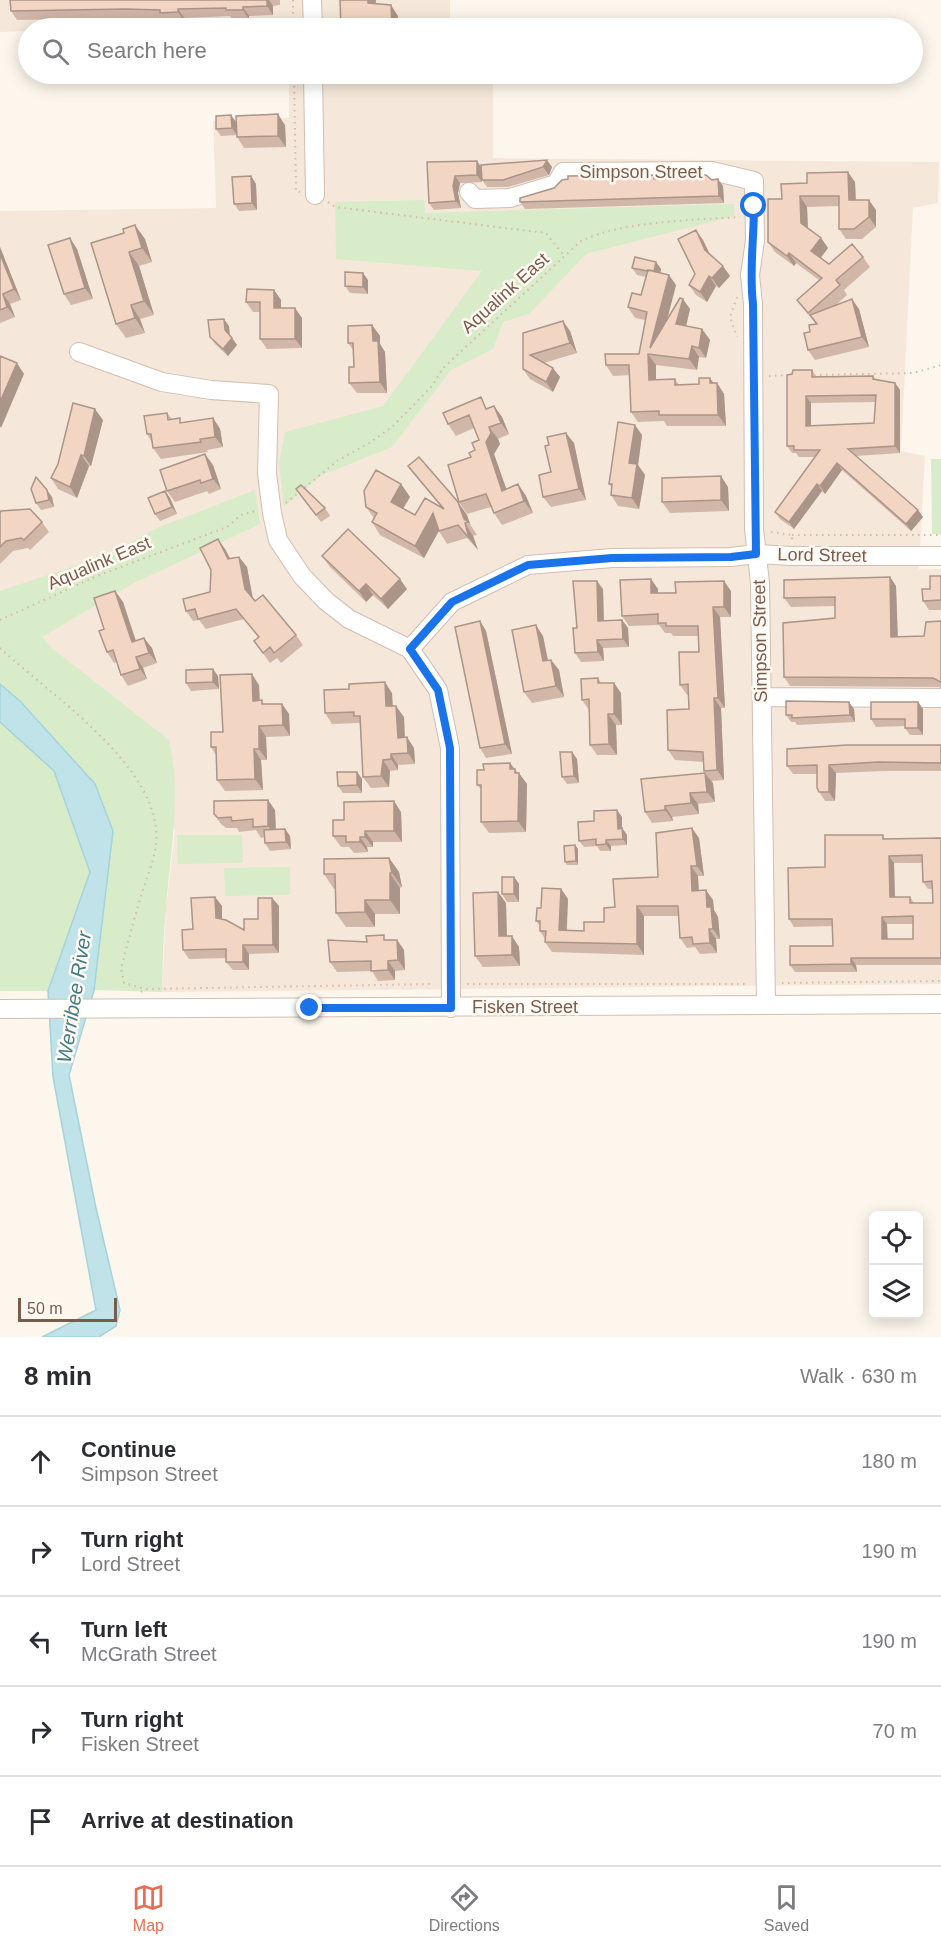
<!DOCTYPE html>
<meta charset="utf-8">
<style>
body{margin:0;font-family:Helvetica,sans-serif;background:#f2f2f3;color:#2b2b33}
.controls{position:absolute;right:18px;bottom:18px;display:grid;overflow:hidden;border-radius:9px;box-shadow:0 3px 15px #0003}
.controls button{width:54px;height:54px;display:grid;place-items:center;padding:0;border:0;border-bottom:2px solid #e1e1e2;background:#fff;color:#2b2b33;font:30px sans-serif}
.scale{position:absolute;left:18px;bottom:15px;width:99px;box-sizing:border-box;padding-left:6px;border:3px solid #7a5c4d;border-top:0;font-size:16px;line-height:21px;white-space:nowrap;color:#7a5c4d;-webkit-text-stroke:4px #fffaf3;paint-order:stroke}
.stop{position:absolute;width:18px;height:18px;margin:-14px;border:4px solid #1a73e8;border-radius:50%;background:#fff}
.stop.end{background:#1a73e8;border-color:#fff;box-shadow:0 2px 6px #0008}
.list{margin:0;padding:0;list-style:none}
h2{display:flex;justify-content:space-between;align-items:center;height:78px;margin:0;padding:0 24px;font-size:26px}
h2 small{font-size:20px;font-weight:400;color:#7c7c81}
.list li{display:grid;grid-template-columns:39px 1fr auto;gap:18px;align-items:center;box-sizing:border-box;height:90px;padding:0 24px;border-top:2px solid #e1e1e2}
.list b{display:block;font-size:22px;white-space:nowrap}
.list p{margin:0;font-size:20px;white-space:nowrap;color:#7c7c81}
.list em{font-size:20px;font-style:normal;color:#7c7c81}
.icon{flex:none;width:33px;height:33px;fill:none;stroke:currentColor;stroke-width:2;stroke-linecap:round;stroke-linejoin:round}
.map{position:relative;flex:none;width:941px;height:1337px;overflow:hidden}
.search{position:absolute;background:#fff;box-shadow:0 3px 15px #0003;left:18px;right:18px;top:18px;height:66px;display:flex;align-items:center;gap:15px;box-sizing:border-box;padding:0 21px;border-radius:33px;color:#7c7c81;font-size:22px}
.sheet{height:528px;background:#fff}
nav{display:flex;justify-content:space-around;align-items:center;box-sizing:border-box;height:84px;border-top:2px solid #e1e1e2;background:#fff;font-size:16px;color:#7c7c81}
nav a{display:grid;justify-items:center;gap:3px}
nav .on{color:#e76f51}
.map>svg:first-child{display:block}
</style>
<div class="map">
<svg width="941" height="1337" viewBox="0 0 941 1337">
<rect width="100%" height="100%" fill="#fdf6ec"/>
<path fill="#f5e8da" d="M 0,0 L 450,0 L 450,28 L 289,28 L 288,19 L 28,28 L 28,31 L 0,32 Z
M 289,74 L 493,74 L 493,158 L 939,162 L 938,203 L 913,208 L 901,451 L 925,456 L 919,569 L 941,569 L 941,984 L 162,992 L 166,909 L 175,830 L 53,648 L 0,603 L 0,211 L 216,208 L 213,121 L 289,118 Z"/>
<path fill="#d8ecc9" d="M 424,200 L 425,213 L 734,204 L 734,216 L 586,254 L 529,314 L 503,322 L 493,349 L 451,370 L 392,447 L 320,476 L 284,507 L 279,464 L 285,432 L 383,406 L 482,271 L 336,259 L 335,202 Z
M 931,459 L 941,459 L 941,534 L 932,534 Z
M 255,490 L 260,524 L 132,584 L 42,637 L 53,649 L 169,740 C 182,797 170,852 166,909 C 163,937 163,965 162,992 L 94,990 L 113,831 L 20,701 L 0,684 L 0,591 L 105,556 L 157,528 Z
M 0,722 L 54,771 L 90,872 L 48,991 L 0,991 Z
M 177,835 L 242,835 L 243,863 L 178,864 Z
M 290,867 L 290,895 L 225,896 L 224,868 Z"/>
<path fill="#bfe3e8" stroke="#a5d3da" stroke-width="1.5" d="M 0,684 L 20,701 L 95,784 L 113,831 L 94,990 L 69,1075 L 96,1208 L 120,1310 L 116,1326 L 99,1337 L 42,1337 L 96,1310 L 53,1077 L 48,991 L 90,872 L 54,771 L 0,722 Z"/>
<g fill="none" stroke-linecap="round" stroke-linejoin="round">
<defs>
<path id="minor" d="M 312,0 L 313,28
M 313,74 L 315,195
M 469,192 L 475,199 L 510,198 L 556,184 L 563,172 L 712,171 L 754,181 L 755,240 L 750,275 L 753,304 L 754,529 L 760,583 L 766,1005
M 79,352 L 162,382 L 211,390 L 269,394 L 267,473 L 272,513 L 278,540 L 302,576 L 326,601 L 349,619 L 410,649 L 438,690 L 450,748 L 451,1008
M 410,649 L 452,602 L 528,565 L 612,558 L 731,557 L 756,554 L 791,556 L 941,556
M 762,697 L 939,698
M 0,1009 L 941,1004"/>
</defs>
<use href="#minor" stroke="#d1beb0" stroke-width="20"/>
<path stroke="#d9b8a5" stroke-width="2" stroke-dasharray="1.5 4.5" stroke-linecap="butt" d="M 293,0 L 293,28
M 294,74 L 296,191 L 300,192
M 328,202 L 335,207 L 546,233 L 565,257
M 737,297 L 730,317 L 737,337
M 814,375 L 913,373 L 941,365
M 769,376 L 788,375
M 286,503 L 337,461 L 371,442 L 393,426 L 432,386 L 443,368 L 581,241 C 623,221 693,220 740,217
M 771,532 L 792,535 L 792,541
M 792,535 L 941,535
M 0,620 L 97,576 L 227,527 L 241,515 L 255,511
M 0,648 C 49,694 165,769 156,845 C 154,861 147,877 142,893 C 134,918 128,943 121,968 L 124,983 L 145,989
M 782,983 L 941,981
M 467,984 L 749,984
M 141,992 L 146,989 L 434,984"/>
<use href="#minor" stroke="#fff" stroke-width="18"/>
</g>
<path fill="#d1b7a8" fill-rule="evenodd" d="M 10,0 L 280,0 L 280,5 L 273,6 L 273,15 L 249,16 L 249,19 L 232,19 L 230,16 L 184,18 L 184,21 L 166,21 L 164,19 L 132,18 L 17,20 L 11,11 Z
M 231,115 L 236,122 L 285,125 L 286,147 L 244,148 L 237,137 L 237,135 L 221,136 L 216,129 Z
M 427,162 L 482,168 L 552,167 L 549,175 L 508,187 L 487,187 L 482,180 L 482,182 L 460,183 L 458,193 L 461,208 L 434,210 L 429,203 Z
M 654,175 L 657,179 L 712,180 L 723,186 L 724,203 L 525,209 L 520,202 Z
M 251,176 L 256,184 L 257,210 L 239,211 L 234,204 Z
M 855,182 L 856,200 L 876,210 L 876,227 L 862,239 L 846,239 L 839,229 L 839,206 L 807,207 L 808,228 L 821,238 L 828,248 L 821,258 L 829,264 L 863,257 L 870,267 L 844,290 L 847,295 L 836,305 L 859,309 L 869,347 L 815,360 L 808,350 L 810,332 L 816,324 L 797,300 L 819,280 L 796,263 L 794,266 L 775,252 L 768,242 L 782,199 Z
M 145,239 L 152,262 L 139,266 L 154,315 L 140,319 L 145,333 L 126,338 L 116,324 L 91,243 Z
M 703,240 L 709,253 L 730,276 L 719,288 L 716,286 L 707,302 L 696,295 L 689,285 L 695,274 Z
M 0,247 L 21,300 L 10,304 L 15,317 L 0,323 Z
M 77,249 L 93,299 L 71,305 L 64,294 Z
M 656,262 L 661,269 L 660,273 L 676,285 L 667,319 L 690,309 L 686,326 L 702,329 L 710,340 L 706,358 L 699,357 L 697,370 L 656,365 L 656,380 L 675,379 L 679,385 L 717,383 L 724,394 L 726,426 L 667,426 L 664,421 L 638,422 L 631,412 L 630,375 L 613,376 L 606,365 L 639,354 L 645,320 L 635,318 L 628,307 L 641,295 L 646,277 L 637,275 L 632,268 Z
M 368,280 L 368,294 L 350,293 L 345,286 Z
M 274,290 L 281,300 L 281,308 L 302,318 L 302,348 L 267,349 L 260,339 L 260,312 L 253,312 L 246,302 Z
M 372,325 L 380,336 L 380,344 L 385,352 L 387,393 L 357,393 L 349,383 L 354,367 L 353,350 L 348,343 Z
M 229,326 L 230,335 L 237,345 L 228,356 L 215,344 L 210,337 Z
M 570,331 L 577,353 L 544,363 L 560,377 L 553,392 L 530,379 L 523,369 L 523,333 Z
M 812,370 L 816,376 L 873,376 L 876,380 L 895,383 L 900,390 L 900,453 L 856,456 L 918,510 L 923,517 L 911,531 L 842,470 L 825,494 L 822,491 L 794,529 L 780,519 L 775,512 L 815,457 L 799,457 L 796,453 L 792,453 L 787,446 L 792,374 ZM 876,402 L 874,423 L 811,426 L 811,403 Z
M 494,406 L 502,417 L 509,434 L 498,439 L 500,444 L 494,454 L 506,489 L 518,484 L 526,496 L 533,513 L 502,525 L 494,513 L 491,507 L 467,514 L 459,502 L 471,457 L 479,440 L 474,428 L 456,436 L 448,424 Z
M 167,413 L 172,419 L 183,423 L 213,418 L 220,429 L 223,447 L 207,450 L 208,452 L 161,459 L 153,448 L 152,443 L 147,434 Z
M 103,420 L 91,466 L 89,466 L 77,498 L 58,489 L 51,478 Z
M 642,435 L 638,465 L 645,475 L 639,509 L 618,506 L 611,495 L 612,488 L 609,484 Z
M 574,443 L 586,500 L 551,507 L 543,497 L 551,472 L 549,445 Z
M 213,465 L 221,489 L 209,494 L 207,491 L 175,502 L 167,491 Z
M 408,466 L 467,515 L 470,524 L 477,535 L 473,536 L 478,550 L 467,538 L 447,544 L 439,531 L 424,558 L 380,535 L 372,522 L 374,518 L 366,507 L 401,484 L 410,497 L 403,508 L 415,515 L 441,507 L 417,478 Z
M 728,487 L 729,511 L 670,513 L 662,502 Z
M 296,489 L 325,508 L 330,516 L 321,522 Z
M 165,491 L 170,498 L 177,514 L 160,521 L 155,514 Z
M 52,497 L 54,507 L 41,510 L 36,503 Z
M 0,513 L 42,522 L 49,532 L 30,550 L 28,548 L 13,551 L 0,564 Z
M 225,549 L 230,558 L 239,557 L 247,567 L 252,597 L 255,601 L 296,635 L 303,645 L 281,663 L 277,658 L 270,663 L 254,641 L 258,637 L 244,619 L 206,629 L 199,620 L 193,621 L 186,611 L 210,592 L 211,570 Z
M 322,556 L 407,589 L 388,609 L 373,595 L 366,602 L 330,567 Z
M 941,576 L 941,610 L 929,610 L 923,601 L 930,589 Z
M 890,577 L 896,586 L 898,637 L 924,636 L 941,621 L 941,688 L 939,687 L 790,686 L 784,677 L 835,618 L 835,606 L 791,607 L 784,598 Z
M 603,589 L 604,620 L 622,620 L 628,628 L 629,647 L 603,648 L 604,661 L 581,662 L 575,653 L 577,628 Z
M 658,589 L 658,593 L 731,591 L 731,617 L 720,617 L 725,708 L 721,708 L 724,780 L 711,781 L 704,771 L 704,762 L 675,760 L 668,750 L 689,709 L 688,695 L 687,695 L 680,685 L 699,652 L 698,636 L 673,636 L 671,633 L 665,633 L 659,625 L 629,626 L 622,616 Z
M 115,591 L 123,602 L 135,641 L 152,648 L 157,663 L 143,668 L 147,679 L 128,686 L 121,675 L 117,662 L 114,663 L 107,652 L 104,629 Z
M 480,621 L 486,631 L 512,754 L 486,758 L 480,748 Z
M 543,636 L 548,660 L 551,660 L 559,670 L 564,697 L 532,703 L 524,692 Z
M 218,676 L 219,689 L 191,691 L 186,683 Z
M 598,678 L 601,683 L 614,683 L 621,693 L 622,725 L 616,725 L 617,755 L 597,755 L 590,745 L 589,710 L 582,700 Z
M 259,685 L 260,701 L 265,704 L 282,704 L 289,714 L 290,736 L 266,737 L 267,760 L 261,760 L 263,790 L 225,791 L 217,780 L 216,755 L 211,747 Z
M 392,693 L 393,706 L 404,717 L 405,737 L 414,748 L 415,764 L 398,765 L 398,770 L 390,771 L 389,787 L 371,788 L 363,777 L 360,725 L 359,723 L 332,724 L 325,713 Z
M 918,702 L 923,709 L 923,735 L 910,735 L 905,728 L 905,726 L 876,727 L 871,719 Z
M 854,709 L 855,722 L 797,725 L 795,722 L 791,722 L 786,715 Z
M 941,745 L 941,771 L 884,771 L 836,773 L 835,801 L 825,801 L 817,788 L 817,774 L 793,774 L 787,766 Z
M 572,752 L 577,759 L 579,783 L 567,784 L 562,777 Z
M 510,763 L 527,784 L 526,832 L 489,833 L 481,822 L 481,789 L 477,785 Z
M 357,772 L 362,779 L 362,793 L 343,793 L 338,786 Z
M 713,783 L 715,802 L 698,804 L 699,814 L 672,817 L 673,821 L 652,823 L 645,812 Z
M 275,810 L 276,830 L 285,829 L 290,836 L 291,849 L 270,851 L 265,843 L 265,837 L 261,838 L 256,830 L 239,832 L 237,828 L 226,828 L 221,824 L 214,814 Z
M 401,812 L 402,842 L 373,842 L 373,847 L 367,847 L 368,852 L 354,853 L 349,847 L 341,847 L 333,836 L 344,820 Z
M 622,817 L 622,828 L 627,835 L 627,845 L 611,846 L 611,851 L 600,851 L 597,846 L 584,847 L 579,841 L 594,821 Z
M 699,838 L 704,876 L 698,876 L 699,890 L 713,900 L 714,910 L 718,917 L 720,939 L 716,939 L 717,953 L 700,954 L 695,947 L 687,948 L 680,938 L 679,916 L 644,916 L 644,955 L 552,952 L 545,942 L 545,939 L 540,931 L 540,926 L 536,921 L 541,908 L 561,889 L 568,899 L 567,930 L 584,931 L 604,922 L 615,907 L 658,877 Z
M 941,838 L 941,965 L 856,965 L 857,972 L 795,972 L 790,965 L 833,946 L 833,926 L 794,927 L 789,919 L 825,867 L 885,839 ZM 894,863 L 923,863 L 923,882 L 928,889 L 932,889 L 933,903 L 914,903 L 910,897 L 895,897 ZM 887,924 L 913,924 L 913,939 L 887,939 Z
M 575,845 L 578,849 L 578,865 L 567,865 L 565,862 Z
M 389,858 L 399,872 L 402,887 L 400,888 L 400,914 L 375,914 L 375,927 L 346,927 L 336,913 L 336,889 L 334,889 L 324,874 Z
M 514,877 L 519,884 L 519,902 L 507,902 L 502,894 Z
M 215,897 L 222,906 L 222,919 L 244,930 L 258,919 L 272,898 L 279,906 L 279,953 L 249,954 L 249,970 L 233,970 L 226,962 L 226,958 L 189,959 L 183,950 L 193,929 Z
M 506,903 L 507,936 L 519,947 L 520,966 L 483,967 L 475,956 Z
M 397,940 L 404,950 L 405,970 L 395,971 L 395,980 L 378,981 L 372,971 L 337,972 L 330,962 L 367,942 Z"/>
<path fill="#aa9588" d="M 267,0 L 269,0 L 273,6 L 273,15 L 267,6 Z
M 368,0 L 376,0 L 375,14 L 368,3 Z
M 391,5 L 398,16 L 399,28 L 392,28 Z
M 243,7 L 249,16 L 249,19 L 243,10 Z
M 178,9 L 184,18 L 184,21 L 178,12 Z
M 278,114 L 285,125 L 286,147 L 278,136 Z
M 231,115 L 236,122 L 237,135 L 232,128 Z
M 547,160 L 552,167 L 549,175 L 543,167 Z
M 477,161 L 482,168 L 482,182 L 477,175 Z
M 848,172 L 855,182 L 856,210 L 849,200 Z
M 251,176 L 256,184 L 257,210 L 252,203 Z
M 455,176 L 460,183 L 458,193 L 461,208 L 456,201 L 453,186 Z
M 718,179 L 723,186 L 724,203 L 719,196 Z
M 800,196 L 807,207 L 808,233 L 801,223 Z
M 869,200 L 876,210 L 876,227 L 869,217 Z
M 135,225 L 145,239 L 152,262 L 142,248 Z
M 696,230 L 703,240 L 712,259 L 705,250 Z
M 70,238 L 77,249 L 93,299 L 85,288 Z
M 821,238 L 828,248 L 818,261 L 811,251 Z
M 0,247 L 21,300 L 14,289 L 0,254 Z
M 129,252 L 139,266 L 154,315 L 144,301 Z
M 789,253 L 796,263 L 794,266 L 787,256 Z
M 656,262 L 661,269 L 659,280 L 654,273 Z
M 723,266 L 730,276 L 719,288 L 712,278 Z
M 363,273 L 368,280 L 368,294 L 363,287 Z
M 669,275 L 676,285 L 658,355 L 650,348 Z
M 709,276 L 716,286 L 707,302 L 700,292 Z
M 274,290 L 281,300 L 281,318 L 274,308 Z
M 3,294 L 10,304 L 15,317 L 7,307 Z
M 683,299 L 690,309 L 684,335 L 676,324 Z
M 852,299 L 859,309 L 869,347 L 862,337 Z
M 131,305 L 140,319 L 145,333 L 135,318 Z
M 295,308 L 302,318 L 302,348 L 295,339 Z
M 224,319 L 229,326 L 230,338 L 225,330 Z
M 563,321 L 570,331 L 577,353 L 570,343 Z
M 372,325 L 380,336 L 380,344 L 385,352 L 387,393 L 380,382 L 373,341 Z
M 702,329 L 710,340 L 706,358 L 699,348 Z
M 232,338 L 237,345 L 228,356 L 223,349 Z
M 692,346 L 699,357 L 697,370 L 689,359 Z
M 648,354 L 656,365 L 656,391 L 649,380 Z
M 17,363 L 24,374 L 1,428 L 0,426 L 0,402 Z
M 553,368 L 560,377 L 553,392 L 546,382 Z
M 710,378 L 717,388 L 717,383 L 724,394 L 726,426 L 718,415 L 710,383 Z
M 895,383 L 900,390 L 900,453 L 895,446 Z
M 806,396 L 811,403 L 811,433 L 806,426 Z
M 494,406 L 502,417 L 509,434 L 501,423 Z
M 95,409 L 103,420 L 91,466 L 84,456 Z
M 213,418 L 220,429 L 223,447 L 215,437 Z
M 635,425 L 642,435 L 638,465 L 645,475 L 639,509 L 632,498 L 629,463 Z
M 489,427 L 498,439 L 500,444 L 494,454 L 511,502 L 502,491 L 486,442 Z
M 566,433 L 574,443 L 586,500 L 579,489 Z
M 205,454 L 213,465 L 221,489 L 213,479 Z
M 81,455 L 89,466 L 77,498 L 70,487 Z
M 837,463 L 842,470 L 825,494 L 820,486 Z
M 721,476 L 728,487 L 729,511 L 721,500 Z
M 401,484 L 410,497 L 400,514 L 391,502 Z
M 518,484 L 526,496 L 533,513 L 524,501 Z
M 817,484 L 822,491 L 794,529 L 789,522 Z
M 47,490 L 52,497 L 54,507 L 49,500 Z
M 165,491 L 170,498 L 177,514 L 172,507 Z
M 458,502 L 467,515 L 470,524 L 468,522 L 464,519 Z
M 918,510 L 923,517 L 911,531 L 906,524 Z
M 433,513 L 442,525 L 424,558 L 415,546 Z
M 465,523 L 473,536 L 478,550 L 469,538 Z
M 218,539 L 225,549 L 235,569 L 228,559 Z
M 239,557 L 247,567 L 253,599 L 245,589 Z
M 890,577 L 896,586 L 898,647 L 891,637 Z
M 400,579 L 407,589 L 388,609 L 381,599 Z
M 651,579 L 658,589 L 658,604 L 651,593 Z
M 597,581 L 603,589 L 604,629 L 598,621 Z
M 724,581 L 731,591 L 731,617 L 724,607 Z
M 366,584 L 373,595 L 366,602 L 359,591 Z
M 115,591 L 123,602 L 140,653 L 132,642 Z
M 713,607 L 720,617 L 725,708 L 718,698 Z
M 622,620 L 628,628 L 629,647 L 623,639 Z
M 480,621 L 486,631 L 512,754 L 505,744 Z
M 536,625 L 543,636 L 550,672 L 543,661 Z
M 144,638 L 152,648 L 157,663 L 149,653 Z
M 597,640 L 603,648 L 604,661 L 598,652 Z
M 136,657 L 143,668 L 147,679 L 140,669 Z
M 551,660 L 559,670 L 564,697 L 556,686 Z
M 213,669 L 218,676 L 219,689 L 213,682 Z
M 252,674 L 259,685 L 260,712 L 253,701 Z
M 385,682 L 392,693 L 393,717 L 386,706 Z
M 614,683 L 621,693 L 622,725 L 614,714 Z
M 714,698 L 721,708 L 724,780 L 717,770 Z
M 849,702 L 854,709 L 855,722 L 850,715 Z
M 918,702 L 923,709 L 923,735 L 918,728 Z
M 282,704 L 289,714 L 290,736 L 283,725 Z
M 396,706 L 404,717 L 405,748 L 398,738 Z
M 608,714 L 616,725 L 617,755 L 609,744 Z
M 259,726 L 266,737 L 267,760 L 259,749 Z
M 407,737 L 414,748 L 415,764 L 408,753 Z
M 254,749 L 261,760 L 263,790 L 255,779 Z
M 572,752 L 577,759 L 579,783 L 574,776 Z
M 391,754 L 398,765 L 398,770 L 391,759 Z
M 383,760 L 390,771 L 389,787 L 381,776 Z
M 510,763 L 519,776 L 519,773 L 527,784 L 526,832 L 518,821 Z
M 829,765 L 836,773 L 835,801 L 829,792 Z
M 357,772 L 362,779 L 362,793 L 357,785 Z
M 705,773 L 713,783 L 715,802 L 707,792 Z
M 690,793 L 698,804 L 699,814 L 691,803 Z
M 268,800 L 275,810 L 276,837 L 268,826 Z
M 394,801 L 401,812 L 402,842 L 394,831 Z
M 665,806 L 672,817 L 673,821 L 665,810 Z
M 617,810 L 622,817 L 622,835 L 618,829 Z
M 622,828 L 627,835 L 627,845 L 623,839 Z
M 692,828 L 699,838 L 704,876 L 697,866 Z
M 285,829 L 290,836 L 291,849 L 286,842 Z
M 365,831 L 373,842 L 373,847 L 365,837 Z
M 360,837 L 367,847 L 368,852 L 360,842 Z
M 606,840 L 611,846 L 611,851 L 606,844 Z
M 575,845 L 578,849 L 578,865 L 576,861 Z
M 889,856 L 894,863 L 895,904 L 890,897 Z
M 389,858 L 399,872 L 402,887 L 392,873 Z
M 691,866 L 698,876 L 699,901 L 692,891 Z
M 390,873 L 400,888 L 400,914 L 390,900 Z
M 514,877 L 519,884 L 519,902 L 514,894 Z
M 561,889 L 568,899 L 566,940 L 559,930 Z
M 706,890 L 713,900 L 714,910 L 718,917 L 720,939 L 713,929 L 707,907 Z
M 498,892 L 506,903 L 507,947 L 499,936 Z
M 215,897 L 222,906 L 222,926 L 216,918 Z
M 272,898 L 279,906 L 279,953 L 273,945 Z
M 365,900 L 375,914 L 375,927 L 365,912 Z
M 637,906 L 644,916 L 644,955 L 637,944 Z
M 882,917 L 887,924 L 888,946 L 882,939 Z
M 709,929 L 716,939 L 717,953 L 710,943 Z
M 512,936 L 519,947 L 520,966 L 512,955 Z
M 397,940 L 404,950 L 405,970 L 398,960 Z
M 243,945 L 249,954 L 249,970 L 243,962 Z
M 851,958 L 856,965 L 857,972 L 851,964 Z
M 388,961 L 395,971 L 395,980 L 388,970 Z"/>
<path fill="#f3d5c3" stroke="#aa9588" stroke-width="1.5" fill-rule="evenodd" d="M 10,0 L 267,0 L 267,6 L 243,7 L 243,10 L 226,10 L 226,8 L 178,9 L 178,12 L 160,13 L 160,10 L 126,9 L 11,11 Z
M 340,0 L 368,0 L 368,3 L 391,5 L 392,28 L 341,28 Z
M 278,114 L 278,136 L 237,137 L 236,116 Z
M 231,115 L 232,128 L 216,129 L 216,116 Z
M 547,160 L 543,167 L 503,180 L 482,180 L 481,165 Z
M 477,161 L 477,175 L 455,176 L 453,186 L 456,201 L 429,203 L 427,162 Z
M 848,172 L 849,200 L 869,200 L 869,217 L 854,229 L 839,229 L 839,196 L 800,196 L 801,223 L 821,238 L 811,251 L 829,264 L 852,244 L 863,257 L 836,280 L 840,285 L 808,313 L 797,300 L 822,278 L 789,253 L 787,256 L 768,242 L 768,199 L 782,199 L 781,184 L 807,183 L 807,173 Z
M 654,175 L 654,179 L 706,175 L 712,180 L 718,179 L 719,196 L 520,202 L 520,198 L 554,188 L 562,180 L 568,179 L 568,176 Z
M 251,176 L 252,203 L 234,204 L 232,177 Z
M 135,225 L 142,248 L 129,252 L 144,301 L 131,305 L 135,318 L 116,324 L 91,243 L 124,233 L 123,229 Z
M 696,230 L 705,250 L 723,266 L 712,278 L 709,276 L 700,292 L 689,285 L 695,274 L 678,239 Z
M 70,238 L 85,288 L 64,294 L 48,245 Z
M 0,254 L 14,289 L 3,294 L 7,307 L 0,310 Z
M 635,257 L 656,262 L 654,271 L 648,270 L 648,271 L 632,268 Z
M 648,270 L 669,275 L 650,348 L 680,298 L 683,299 L 676,324 L 702,329 L 699,348 L 692,346 L 689,359 L 648,354 L 649,380 L 675,379 L 675,385 L 699,384 L 699,378 L 710,378 L 710,383 L 717,383 L 718,415 L 659,415 L 659,411 L 631,412 L 629,365 L 606,365 L 605,354 L 639,354 L 647,312 L 628,307 L 632,293 L 641,295 Z
M 345,272 L 363,273 L 363,287 L 345,286 Z
M 247,289 L 274,290 L 274,308 L 295,308 L 295,339 L 260,339 L 260,302 L 246,302 Z
M 852,299 L 862,337 L 808,350 L 804,333 L 810,332 L 809,325 L 817,324 L 810,315 Z
M 224,319 L 225,330 L 232,338 L 223,349 L 210,337 L 208,320 Z
M 563,321 L 570,343 L 530,355 L 553,368 L 546,382 L 523,369 L 523,333 Z
M 372,325 L 373,341 L 378,341 L 380,382 L 349,383 L 349,367 L 354,367 L 353,343 L 348,343 L 348,326 Z
M 0,356 L 17,363 L 0,402 Z
M 793,370 L 812,370 L 812,377 L 873,376 L 873,379 L 895,383 L 895,446 L 848,449 L 918,510 L 906,524 L 837,463 L 820,486 L 817,484 L 789,522 L 775,512 L 820,450 L 794,450 L 794,446 L 787,446 L 787,375 L 792,374 ZM 876,395 L 874,423 L 806,426 L 806,396 Z
M 481,397 L 486,409 L 494,406 L 501,423 L 489,427 L 491,433 L 486,442 L 502,491 L 518,484 L 524,501 L 494,513 L 486,494 L 459,502 L 448,465 L 471,457 L 469,453 L 475,450 L 472,443 L 479,440 L 469,415 L 448,424 L 443,413 Z
M 73,403 L 95,409 L 84,456 L 81,455 L 70,487 L 51,478 L 58,464 Z
M 167,413 L 168,420 L 180,418 L 180,423 L 213,418 L 215,437 L 200,439 L 201,442 L 153,448 L 151,434 L 147,434 L 144,416 Z
M 618,422 L 635,425 L 629,463 L 637,464 L 632,498 L 611,495 L 612,484 L 609,484 Z
M 566,433 L 579,489 L 543,497 L 539,475 L 551,472 L 545,446 L 549,445 L 547,437 Z
M 205,454 L 213,479 L 201,483 L 200,480 L 167,491 L 160,470 Z
M 419,457 L 458,502 L 464,519 L 468,522 L 465,523 L 469,538 L 458,525 L 439,531 L 433,513 L 415,546 L 372,522 L 377,513 L 366,507 L 364,491 L 376,470 L 401,484 L 391,502 L 415,515 L 425,498 L 444,509 L 408,466 Z
M 721,476 L 721,500 L 662,502 L 662,478 Z
M 36,477 L 47,490 L 49,500 L 36,503 L 31,489 Z
M 301,485 L 325,508 L 316,515 L 296,489 Z
M 165,491 L 172,507 L 155,514 L 148,498 Z
M 30,509 L 42,522 L 24,540 L 21,538 L 6,541 L 0,547 L 0,513 L 1,511 Z
M 348,529 L 400,579 L 381,599 L 366,584 L 359,591 L 322,556 Z
M 218,539 L 228,559 L 239,557 L 245,589 L 255,601 L 263,595 L 296,635 L 274,653 L 270,647 L 263,653 L 254,641 L 259,637 L 236,609 L 198,619 L 195,609 L 186,611 L 183,599 L 210,592 L 211,570 L 200,548 Z
M 930,576 L 941,576 L 941,600 L 923,601 L 922,589 L 930,589 Z
M 890,577 L 891,637 L 924,636 L 926,622 L 941,621 L 941,682 L 933,678 L 784,677 L 783,623 L 835,618 L 835,597 L 784,598 L 784,580 Z
M 651,579 L 651,593 L 676,593 L 675,582 L 724,581 L 724,607 L 713,607 L 718,698 L 714,698 L 717,770 L 704,771 L 703,752 L 668,750 L 667,710 L 689,709 L 688,684 L 680,685 L 679,652 L 699,652 L 698,626 L 666,626 L 666,623 L 658,623 L 658,614 L 622,616 L 620,580 Z
M 573,581 L 597,581 L 598,621 L 622,620 L 623,639 L 597,640 L 598,652 L 575,653 L 573,628 L 577,628 Z
M 115,591 L 132,642 L 144,638 L 149,653 L 136,657 L 140,669 L 121,675 L 113,650 L 107,652 L 99,631 L 104,629 L 94,598 Z
M 480,621 L 505,744 L 480,748 L 455,627 Z
M 536,625 L 543,661 L 551,660 L 556,686 L 524,692 L 512,630 Z
M 213,669 L 213,682 L 186,683 L 186,670 Z
M 252,674 L 253,701 L 262,700 L 262,704 L 282,704 L 283,725 L 259,726 L 259,749 L 254,749 L 255,779 L 217,780 L 216,747 L 211,747 L 211,732 L 223,732 L 220,675 Z
M 598,678 L 598,683 L 614,683 L 614,714 L 608,714 L 609,744 L 590,745 L 589,699 L 582,700 L 581,679 Z
M 385,682 L 386,706 L 396,706 L 398,738 L 407,737 L 408,753 L 391,754 L 391,759 L 383,760 L 381,776 L 363,777 L 360,716 L 354,716 L 354,712 L 325,713 L 324,690 L 349,689 L 349,684 Z
M 786,701 L 849,702 L 850,715 L 792,718 L 792,715 L 786,715 Z
M 871,702 L 918,702 L 918,728 L 905,728 L 905,719 L 871,719 Z
M 847,745 L 941,745 L 941,763 L 878,762 L 829,765 L 829,792 L 819,792 L 817,788 L 817,765 L 787,766 L 787,749 Z
M 560,752 L 572,752 L 574,776 L 562,777 Z
M 510,763 L 510,769 L 515,769 L 515,773 L 519,773 L 518,821 L 481,822 L 481,785 L 477,785 L 477,770 L 484,770 L 483,764 Z
M 337,772 L 357,772 L 357,785 L 338,786 Z
M 705,773 L 707,792 L 690,793 L 691,803 L 665,806 L 665,810 L 645,812 L 641,779 Z
M 268,800 L 268,826 L 253,827 L 253,819 L 232,821 L 231,817 L 218,818 L 214,814 L 214,801 Z
M 394,801 L 394,831 L 365,831 L 365,837 L 360,837 L 360,842 L 346,842 L 346,836 L 333,836 L 333,820 L 344,820 L 344,802 Z
M 617,810 L 618,829 L 622,828 L 623,839 L 606,840 L 606,844 L 596,845 L 596,839 L 579,841 L 578,822 L 594,821 L 594,811 Z
M 692,828 L 697,866 L 691,866 L 692,891 L 706,890 L 707,907 L 711,907 L 713,929 L 709,929 L 710,943 L 693,944 L 692,937 L 680,938 L 678,906 L 637,906 L 637,944 L 545,942 L 546,931 L 540,931 L 540,921 L 536,921 L 537,908 L 541,908 L 542,888 L 561,889 L 559,930 L 584,931 L 584,922 L 604,922 L 604,908 L 615,907 L 613,879 L 658,877 L 656,833 Z
M 285,829 L 286,842 L 265,843 L 264,830 Z
M 825,835 L 883,835 L 883,839 L 941,838 L 941,958 L 851,958 L 851,964 L 790,965 L 790,946 L 833,946 L 832,919 L 789,919 L 788,868 L 825,867 ZM 922,855 L 923,882 L 932,881 L 933,903 L 910,903 L 910,897 L 890,897 L 889,856 ZM 913,916 L 913,939 L 882,939 L 882,917 Z
M 575,845 L 576,861 L 565,862 L 564,846 Z
M 389,858 L 392,873 L 390,873 L 390,900 L 365,900 L 365,912 L 336,913 L 335,874 L 324,874 L 324,859 Z
M 502,877 L 514,877 L 514,894 L 502,894 Z
M 498,892 L 499,936 L 512,936 L 512,955 L 475,956 L 473,893 Z
M 215,897 L 216,918 L 226,920 L 244,930 L 244,919 L 258,919 L 258,898 L 272,898 L 273,945 L 243,945 L 243,962 L 226,962 L 226,949 L 183,950 L 182,930 L 193,929 L 191,898 Z
M 384,935 L 384,940 L 397,940 L 398,960 L 388,961 L 388,970 L 371,971 L 371,961 L 330,962 L 328,940 L 367,942 L 366,936 Z"/>
<g fill="none" stroke-linecap="round" stroke-linejoin="round">
<path stroke="#1a73e8" stroke-width="8" d="M 310,1008 L 451,1008 L 450,748 L 438,690 L 410,649 L 452,602 L 528,565 L 612,558 L 731,557 L 756,554 L 753,304 C 749,271 754,239 754,206"/>
</g>
<g text-anchor="middle" dominant-baseline="central" stroke-width="5" stroke-linejoin="round" paint-order="stroke">
<g font-size="18" fill="#7a5c4d" stroke="#fffaf3">
<text x="641" y="172">Simpson Street</text>
<text transform="translate(505 293) rotate(-42)">Aqualink East</text>
<text transform="translate(822 555) rotate(1)">Lord Street</text>
<text transform="translate(99 563) rotate(-23)">Aqualink East</text>
<text transform="translate(760 641) rotate(-91)">Simpson Street</text>
<text x="525" y="1007">Fisken Street</text>
</g>
<g font-size="20" font-style="italic" fill="#437c86" stroke="#fffaf3">
<text transform="translate(74 997) rotate(-81)">Werribee River</text>
</g>
</g>
</svg>
<div class="controls">
<button><svg class="icon" aria-label="locate" viewBox="0 0 24 24"><circle cx="12" cy="12" r="6"/><path d="M12 2v4M12 18v4M2 12h4M18 12h4"/></svg></button>
<button><svg class="icon" aria-label="layers" viewBox="0 0 24 24"><path d="M12 4l9 5-9 5-9-5zM3 14l9 5 9-5"/></svg></button>
</div>
<div class="scale">50 m</div>
<div class="stop" style="left:754px;top:206px"></div>
<div class="stop end" style="left:310px;top:1008px"></div>
<div class="search"><svg class="icon" aria-label="search" viewBox="0 0 24 24"><circle cx="10" cy="10" r="6"/><path d="M15 15l6 6"/></svg>Search here</div>
</div>
<section class="sheet">
<h2>8 min<small>Walk · 630 m</small></h2>
<ul class="list">
<li><svg class="icon" aria-label="ahead" viewBox="0 0 24 24"><path d="M12 20V5M6 11l6-6 6 6"/></svg><div><b>Continue</b><p>Simpson Street</p></div><em>180 m</em></li>
<li><svg class="icon" aria-label="right" viewBox="0 0 24 24"><path d="M7 20v-9h11M14 6l5 5-5 5"/></svg><div><b>Turn right</b><p>Lord Street</p></div><em>190 m</em></li>
<li><svg class="icon" aria-label="left" viewBox="0 0 24 24"><path d="M17 20v-9H6M10 6l-5 5 5 5"/></svg><div><b>Turn left</b><p>McGrath Street</p></div><em>190 m</em></li>
<li><svg class="icon" aria-label="right" viewBox="0 0 24 24"><path d="M7 20v-9h11M14 6l5 5-5 5"/></svg><div><b>Turn right</b><p>Fisken Street</p></div><em>70 m</em></li>
<li><svg class="icon" aria-label="arrive" viewBox="0 0 24 24"><path d="M6 21V4h12l-3 4 3 4H6"/></svg><div><b>Arrive at destination</b></div></li>
</ul>
</section>
<nav>
<a class="on"><svg class="icon" aria-label="map" viewBox="0 0 24 24"><path d="M3 6l6-2 6 2 6-2v14l-6 2-6-2-6 2zM9 4v14M15 6v14"/></svg>Map</a>
<a><svg class="icon" aria-label="directions" viewBox="0 0 24 24"><path d="M12 3l9 9-9 9-9-9zM9 14v-3h6M13 9l2 2-2 2"/></svg>Directions</a>
<a><svg class="icon" aria-label="saved" viewBox="0 0 24 24"><path d="M7 4h10v16l-5-4-5 4z"/></svg>Saved</a>
</nav>
